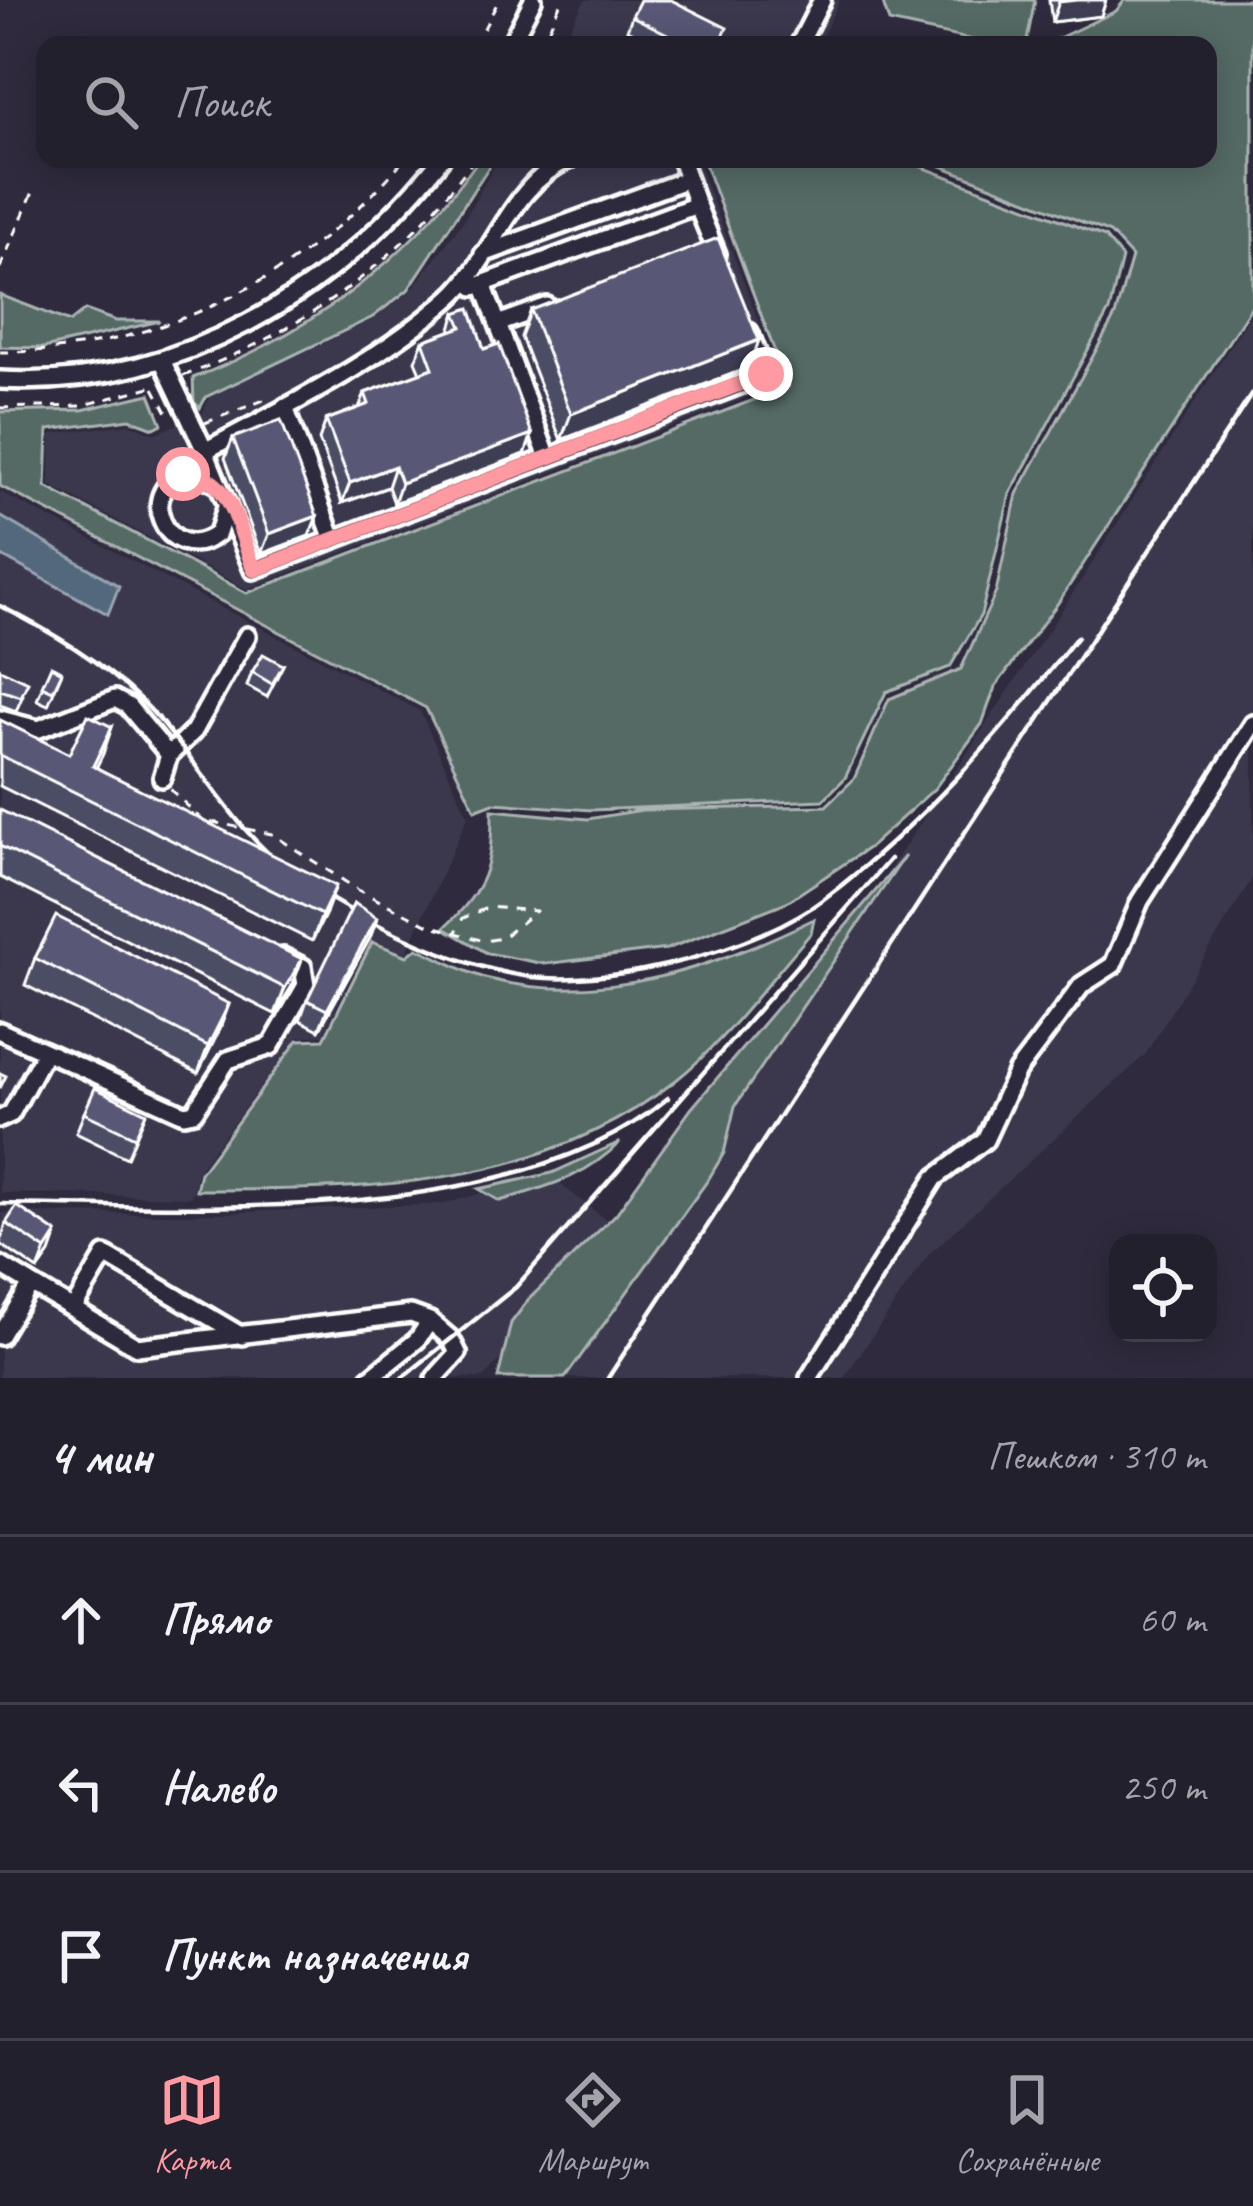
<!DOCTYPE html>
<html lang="ru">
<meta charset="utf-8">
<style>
body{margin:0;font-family:Caveat,sans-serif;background:#2b2836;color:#f1f3f6}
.controls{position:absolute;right:36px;bottom:36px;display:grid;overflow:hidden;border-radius:24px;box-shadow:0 6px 30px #0003}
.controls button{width:108px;height:108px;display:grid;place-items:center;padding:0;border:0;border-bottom:3px solid #403e4a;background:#23202e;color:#f1f3f6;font:60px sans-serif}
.stop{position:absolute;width:36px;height:36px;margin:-27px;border:9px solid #ff9aa2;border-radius:50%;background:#fff}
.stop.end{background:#ff9aa2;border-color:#fff;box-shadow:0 3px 12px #0008}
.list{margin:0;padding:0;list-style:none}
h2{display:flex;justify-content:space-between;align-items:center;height:156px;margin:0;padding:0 48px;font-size:51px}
h2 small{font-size:39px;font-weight:400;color:#a3a3aa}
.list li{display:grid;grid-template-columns:78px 1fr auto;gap:36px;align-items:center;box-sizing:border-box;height:168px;padding:0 48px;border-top:3px solid #403e4a}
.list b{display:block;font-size:45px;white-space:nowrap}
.list em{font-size:39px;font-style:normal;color:#a3a3aa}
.icon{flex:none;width:66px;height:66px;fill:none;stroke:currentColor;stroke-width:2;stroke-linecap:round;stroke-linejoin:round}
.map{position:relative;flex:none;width:1253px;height:1378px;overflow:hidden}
.search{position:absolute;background:#23202e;box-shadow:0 6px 30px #0003;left:36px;right:36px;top:36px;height:132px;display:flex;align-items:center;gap:30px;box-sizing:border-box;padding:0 42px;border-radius:24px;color:#a3a3aa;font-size:45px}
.sheet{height:660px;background:#23202e}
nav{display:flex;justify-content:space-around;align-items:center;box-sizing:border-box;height:168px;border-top:3px solid #403e4a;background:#23202e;font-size:33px;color:#a3a3aa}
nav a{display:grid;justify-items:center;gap:6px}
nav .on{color:#ff9aa2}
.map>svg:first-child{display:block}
</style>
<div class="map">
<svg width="1253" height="1378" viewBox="0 0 1253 1378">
<rect width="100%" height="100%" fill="#2f2a3d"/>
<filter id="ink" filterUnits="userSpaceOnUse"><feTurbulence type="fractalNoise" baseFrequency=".00833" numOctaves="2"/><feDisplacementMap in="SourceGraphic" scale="24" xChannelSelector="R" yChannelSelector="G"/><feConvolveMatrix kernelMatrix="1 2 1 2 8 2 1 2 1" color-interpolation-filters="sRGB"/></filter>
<g filter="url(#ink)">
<path fill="#3b384e" d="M 585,0 L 840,0 L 818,45 L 560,45 Z
M 498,159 L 697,159 L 782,384 L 247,589 L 50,485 L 51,434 L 130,424 L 154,434 L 202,414 L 210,397 L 374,319 L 411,291 L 464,220 Z
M 1253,311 L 1253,877 L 1145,1055 L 929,1254 L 844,1378 L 552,1378 L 1060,613 Z
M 0,492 L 420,711 L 468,816 L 406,954 L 369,938 L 323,1035 L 298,1037 L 198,1170 L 191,1197 L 0,1193 Z
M 547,1174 L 617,1228 L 484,1378 L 0,1378 L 0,1213 L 190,1214 L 444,1204 Z"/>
<path fill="#556a65" stroke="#aab4b2" stroke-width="3" d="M 882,0 L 1035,0 L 1026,45 L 996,45 L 889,22 Z
M 1125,0 L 1253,0 L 1253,304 L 1058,603 L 995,687 L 982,724 L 935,788 L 871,846 L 787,902 L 667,949 L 545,964 L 487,953 L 444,928 C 486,889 492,867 492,810 L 588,819 L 642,810 L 826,806 L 854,779 L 889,699 L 961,669 L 996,592 L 1017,494 L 1115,316 L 1132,257 L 1110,233 L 924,159 L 1208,159 L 1208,45 L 1044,45 L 1116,11 Z
M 479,159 L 494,159 L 408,290 L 373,317 L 206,397 L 200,408 L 194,402 L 193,378 C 311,333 406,262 479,159 Z
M 703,159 L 909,162 L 1105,237 L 1122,258 L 1109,311 L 1010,494 L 981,615 L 950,667 L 886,692 L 845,778 L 823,800 L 592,810 L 493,803 L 475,810 L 426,708 L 0,486 L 0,412 L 82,410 L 150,394 L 162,424 L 154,428 L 130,419 L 48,430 L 46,487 L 247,593 L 788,387 Z
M 0,295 L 70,322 L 85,310 L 116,321 L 160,321 L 44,348 L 0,347 Z
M 905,856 L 735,1106 L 724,1153 L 708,1180 L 565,1378 L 498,1378 L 511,1323 L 529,1299 L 616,1214 L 691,1109 Z
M 814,919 L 811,933 C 768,981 726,1041 675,1081 C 538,1190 362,1190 196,1190 L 200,1173 L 298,1040 L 324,1039 L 372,942 L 407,956 L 417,948 C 439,958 462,971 485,978 C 597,1008 714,968 814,919 Z
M 620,1142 C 585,1178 547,1186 500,1201 L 479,1189 L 552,1173 Z"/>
<path fill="#52677d" stroke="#97a4b1" stroke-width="3" d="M 0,516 L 119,586 L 108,614 L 0,555 Z"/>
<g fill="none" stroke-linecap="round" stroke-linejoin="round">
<defs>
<path id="minor" d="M 510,45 L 533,0
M 799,45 L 822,0
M 697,205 L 717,254
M 483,254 L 688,179
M 474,287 L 697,205 L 681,159
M 498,324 L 547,306
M 162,360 L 205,451 C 289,405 377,363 450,298 C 494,259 510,183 570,159
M 0,380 C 175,390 335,293 441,159
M 285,407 L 333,540
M 205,451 L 253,570 L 548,458 L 483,284
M 548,458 L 766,375 L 749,332
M 217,484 L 195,473 C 128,480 167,573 218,533 L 227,504
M 0,719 L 39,729 L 115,699 L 128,706 L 169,755 L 194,731 L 247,636
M 162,778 L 169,755
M 0,1031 L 184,1114 L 194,1112 L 228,1060 L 271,1046 L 306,985 L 303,967 L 283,957
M 0,1119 L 11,1114 L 45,1052
M 0,1265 L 31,1284
M 73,1309 L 105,1255 L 242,1336
M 430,1321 L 451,1339 L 458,1353 L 435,1378
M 0,1336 L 31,1284 L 137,1347 L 411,1314 L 430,1321 L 417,1340 L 370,1378
M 809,1378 L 935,1178 L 985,1140 L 1017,1071 L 1082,985 L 1113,965 L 1140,901 L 1253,724"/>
</defs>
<use href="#minor" stroke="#fff" stroke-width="24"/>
<path stroke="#fff" stroke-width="3" stroke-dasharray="9 9" stroke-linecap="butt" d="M 475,45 L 499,0
M 541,45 L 562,0
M 0,268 L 33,192
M 0,352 C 155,353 307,278 404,159
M 183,376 C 302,332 401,262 474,159
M 154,388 L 170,418
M 0,408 L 81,406 L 157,385
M 205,423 L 269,398
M 170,789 L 202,820 L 272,834 L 358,890 L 429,925 L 484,941 L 502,938 L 536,911 L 489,907 L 463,918 L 455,934"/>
<use href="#minor" stroke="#2f2a3d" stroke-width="15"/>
<path stroke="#fff" stroke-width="4.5" d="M 0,606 C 52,632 101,661 143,702 C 195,754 231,829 292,873 C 351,916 458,969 532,977 C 617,986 757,950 825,898 C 924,823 1000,733 1077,637
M 0,1204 C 194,1206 513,1229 668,1098
M 402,1378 L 516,1287 L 890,859
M 608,1378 L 1253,392"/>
</g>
<path fill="#4c4d65" stroke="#fff" stroke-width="3" d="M 1049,0 L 1106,0 L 1101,16 L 1052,22 Z
M 632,16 L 721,45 L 657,45 L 627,30 Z
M 531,310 L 750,367 L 561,440 L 521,337 Z
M 456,313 L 484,349 L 532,434 L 525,454 L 394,503 L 388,487 L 342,503 L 319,440 L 326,420 L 359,408 L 365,393 L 420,373 L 415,361 L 423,341 L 450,331 Z
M 233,438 L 317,516 L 309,536 L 261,554 L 225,458 Z
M 283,665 L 267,697 L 247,686 L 252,672 Z
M 51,666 L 62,672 L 48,705 L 37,700 Z
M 0,669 L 23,695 L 16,711 L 0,705 Z
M 0,720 L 69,754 L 112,727 L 96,767 L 326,913 L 312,941 L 0,786 Z
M 0,810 L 302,959 L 292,986 L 275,1014 L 0,877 Z
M 377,918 L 370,938 L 319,1030 L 300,1020 L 307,1000 Z
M 35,958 L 229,1004 L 219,1031 L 198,1073 L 25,985 Z
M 84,1113 L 146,1113 L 127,1158 L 76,1133 Z
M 6,1223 L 57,1233 L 50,1253 L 38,1270 L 0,1244 Z"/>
<path fill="#3e3e53" stroke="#fff" stroke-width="3" d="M 1077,0 L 1106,0 L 1101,16 L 1052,22 L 1059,2 Z
M 759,340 L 750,367 L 561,440 L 571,414 Z
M 532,434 L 525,454 L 394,503 L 401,483 Z
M 395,466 L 388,487 L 342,503 L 350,483 Z
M 317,516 L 309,536 L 261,554 L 269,534 Z
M 112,727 L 103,754 L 84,792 L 93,766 Z
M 336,886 L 326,913 L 312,941 L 322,915 Z
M 377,918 L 370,938 L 319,1030 L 327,1010 Z
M 302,959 L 292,986 L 275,1014 L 285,988 Z
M 229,1004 L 219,1031 L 198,1073 L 208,1046 Z
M 57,1233 L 50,1253 L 38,1270 L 46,1250 Z"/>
<path fill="#585976" stroke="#fff" stroke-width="3" d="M 640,0 L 671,0 L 727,28 L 719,45 L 689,45 L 632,16 Z
M 718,238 L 759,340 L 571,414 L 531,310 Z
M 470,308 L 484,349 L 499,344 L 532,434 L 401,483 L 395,466 L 350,483 L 326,420 L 369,404 L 365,393 L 433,368 L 423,341 L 462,327 L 456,313 Z
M 281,420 L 317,516 L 269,534 L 233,438 Z
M 263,654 L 283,665 L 272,684 L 252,672 Z
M 51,666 L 62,672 L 53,691 L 42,686 Z
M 0,669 L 28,682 L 21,697 L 0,690 Z
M 88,715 L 112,727 L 93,766 L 336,886 L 322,915 L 0,755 L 0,720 L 69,754 Z
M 0,810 L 302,959 L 285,988 L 0,846 Z
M 354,903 L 377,918 L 327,1010 L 307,1000 Z
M 56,916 L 229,1004 L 208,1046 L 35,958 Z
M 0,1073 L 6,1076 L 0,1088 Z
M 95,1088 L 146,1113 L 135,1137 L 84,1113 Z
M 17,1206 L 57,1233 L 46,1250 L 6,1223 Z"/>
</g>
<g fill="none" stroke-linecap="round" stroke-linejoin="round" filter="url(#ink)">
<path stroke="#ff9aa2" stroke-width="15" d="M 183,474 C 231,470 240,534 254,570 L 766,374"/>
</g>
</svg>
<div class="controls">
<button><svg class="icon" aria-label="locate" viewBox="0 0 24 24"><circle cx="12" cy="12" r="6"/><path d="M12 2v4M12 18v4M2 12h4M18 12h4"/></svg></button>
</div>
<div class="stop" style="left:183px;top:474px"></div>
<div class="stop end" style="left:766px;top:374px"></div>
<div class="search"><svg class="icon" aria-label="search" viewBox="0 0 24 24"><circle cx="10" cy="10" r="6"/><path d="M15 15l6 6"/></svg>Поиск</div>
</div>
<section class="sheet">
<h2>4 мин<small>Пешком · 310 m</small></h2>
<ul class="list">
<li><svg class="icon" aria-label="ahead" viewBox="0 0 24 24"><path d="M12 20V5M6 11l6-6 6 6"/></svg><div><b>Прямо</b></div><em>60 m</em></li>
<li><svg class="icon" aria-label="left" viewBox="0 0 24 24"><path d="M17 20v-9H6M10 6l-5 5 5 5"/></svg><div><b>Налево</b></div><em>250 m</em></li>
<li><svg class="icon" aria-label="arrive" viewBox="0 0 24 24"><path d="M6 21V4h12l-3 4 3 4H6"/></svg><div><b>Пункт назначения</b></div></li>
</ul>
</section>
<nav>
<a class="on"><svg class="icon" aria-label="map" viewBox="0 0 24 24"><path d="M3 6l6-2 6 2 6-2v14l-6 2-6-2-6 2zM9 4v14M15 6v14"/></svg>Карта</a>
<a><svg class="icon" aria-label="directions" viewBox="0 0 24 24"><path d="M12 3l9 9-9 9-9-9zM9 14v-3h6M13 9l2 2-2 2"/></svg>Маршрут</a>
<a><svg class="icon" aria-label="saved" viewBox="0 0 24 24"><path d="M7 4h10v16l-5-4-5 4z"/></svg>Сохранённые</a>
</nav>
